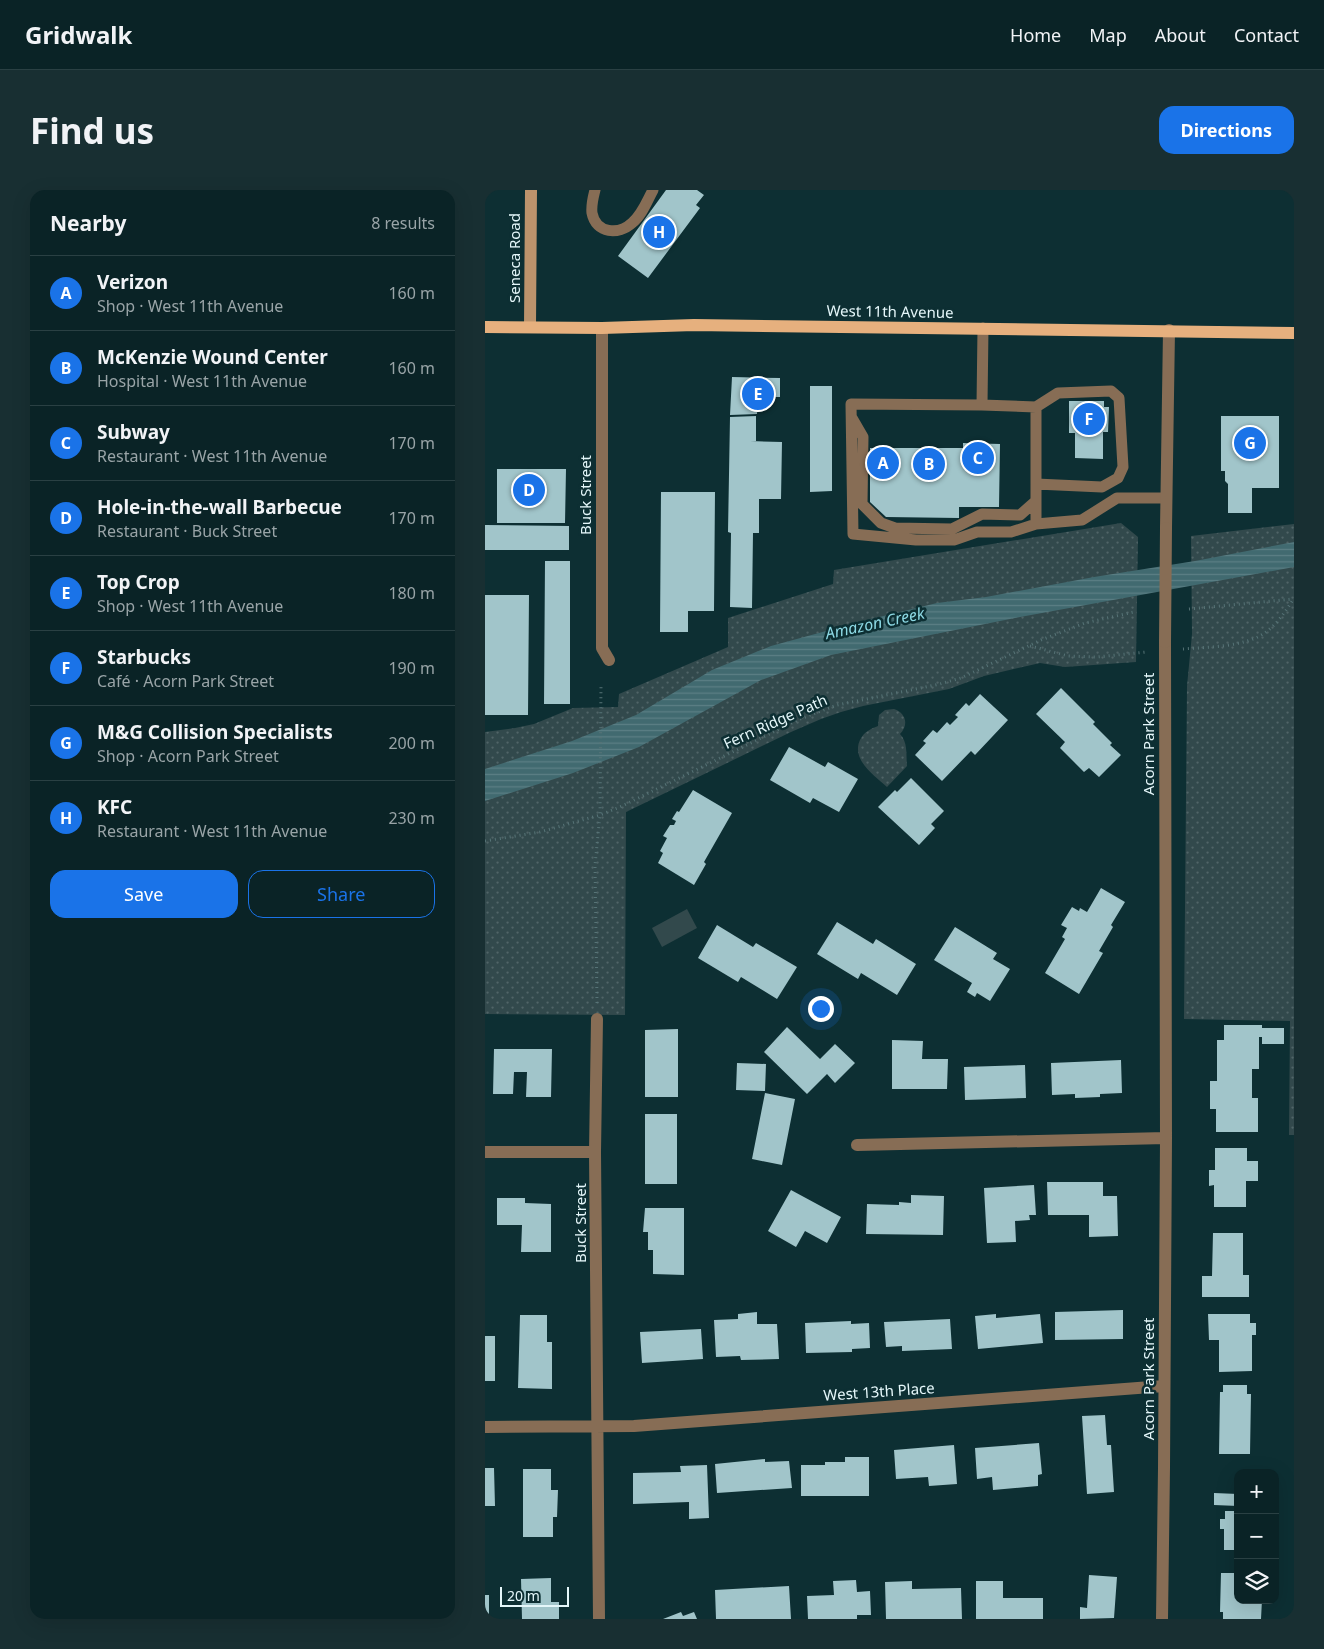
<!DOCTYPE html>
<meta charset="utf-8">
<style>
body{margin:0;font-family:"Noto Sans",sans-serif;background:#182f32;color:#f1f3f6}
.controls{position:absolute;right:15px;bottom:15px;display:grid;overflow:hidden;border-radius:10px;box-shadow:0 5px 20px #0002}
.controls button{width:45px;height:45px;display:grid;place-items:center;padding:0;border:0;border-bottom:1px solid #2a4043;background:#0a2326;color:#f1f3f6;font:25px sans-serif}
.scale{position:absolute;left:15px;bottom:12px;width:69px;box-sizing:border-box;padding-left:5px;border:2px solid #e5f7fa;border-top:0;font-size:14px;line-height:18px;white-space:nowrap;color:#e5f7fa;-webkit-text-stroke:4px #0d2f33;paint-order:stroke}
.you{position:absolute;left:335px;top:818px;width:18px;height:18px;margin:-12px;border:4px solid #fff;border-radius:50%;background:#1a73e8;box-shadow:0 0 0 8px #1a73e833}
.badge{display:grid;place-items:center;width:32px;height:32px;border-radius:50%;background:#1a73e8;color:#fff;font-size:16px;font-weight:700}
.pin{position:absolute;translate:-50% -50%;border:2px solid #fff;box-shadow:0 1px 5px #0006}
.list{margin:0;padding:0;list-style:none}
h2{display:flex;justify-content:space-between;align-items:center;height:65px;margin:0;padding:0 20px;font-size:21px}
h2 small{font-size:16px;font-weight:400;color:#99a4a7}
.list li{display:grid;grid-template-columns:32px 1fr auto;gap:15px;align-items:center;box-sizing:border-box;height:75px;padding:0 20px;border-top:1px solid #2a4043}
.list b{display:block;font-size:19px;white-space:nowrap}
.list p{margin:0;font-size:16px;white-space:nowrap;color:#99a4a7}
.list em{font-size:16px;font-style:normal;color:#99a4a7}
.actions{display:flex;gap:10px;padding:15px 20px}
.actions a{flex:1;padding:11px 0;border:1px solid #1a73e8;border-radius:15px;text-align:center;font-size:18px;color:#1a73e8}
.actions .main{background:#1a73e8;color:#fff}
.icon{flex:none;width:28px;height:28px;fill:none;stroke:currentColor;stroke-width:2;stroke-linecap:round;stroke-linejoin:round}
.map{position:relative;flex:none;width:809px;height:1429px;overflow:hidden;border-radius:15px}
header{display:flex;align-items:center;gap:30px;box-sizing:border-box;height:70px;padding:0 25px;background:#0a2326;border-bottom:1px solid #2a4043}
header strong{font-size:24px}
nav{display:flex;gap:28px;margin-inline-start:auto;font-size:18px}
.intro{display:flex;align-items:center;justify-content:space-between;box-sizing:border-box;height:120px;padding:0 30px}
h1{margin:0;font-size:35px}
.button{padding:12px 22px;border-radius:15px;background:#1a73e8;color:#fff;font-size:18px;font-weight:700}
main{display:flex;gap:30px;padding:0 30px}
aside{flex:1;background:#0a2326;border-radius:15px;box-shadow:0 5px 20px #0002}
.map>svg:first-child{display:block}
</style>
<header>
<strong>Gridwalk</strong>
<nav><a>Home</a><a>Map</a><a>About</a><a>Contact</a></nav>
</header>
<div class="intro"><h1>Find us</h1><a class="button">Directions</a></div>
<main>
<aside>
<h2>Nearby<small>8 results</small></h2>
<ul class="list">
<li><span class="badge">A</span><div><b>Verizon</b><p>Shop · West 11th Avenue</p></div><em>160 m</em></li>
<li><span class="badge">B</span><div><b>McKenzie Wound Center</b><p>Hospital · West 11th Avenue</p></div><em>160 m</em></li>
<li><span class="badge">C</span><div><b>Subway</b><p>Restaurant · West 11th Avenue</p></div><em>170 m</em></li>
<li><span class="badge">D</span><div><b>Hole-in-the-wall Barbecue</b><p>Restaurant · Buck Street</p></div><em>170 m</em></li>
<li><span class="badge">E</span><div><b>Top Crop</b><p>Shop · West 11th Avenue</p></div><em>180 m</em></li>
<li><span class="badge">F</span><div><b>Starbucks</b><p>Café · Acorn Park Street</p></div><em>190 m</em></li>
<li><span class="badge">G</span><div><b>M&amp;G Collision Specialists</b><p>Shop · Acorn Park Street</p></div><em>200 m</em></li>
<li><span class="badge">H</span><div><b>KFC</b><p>Restaurant · West 11th Avenue</p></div><em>230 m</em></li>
</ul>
<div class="actions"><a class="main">Save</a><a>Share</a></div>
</aside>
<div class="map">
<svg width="809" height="1429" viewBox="0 0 809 1429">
<defs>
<pattern id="park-dots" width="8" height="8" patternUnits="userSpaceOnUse" patternTransform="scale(1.25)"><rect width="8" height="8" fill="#32494c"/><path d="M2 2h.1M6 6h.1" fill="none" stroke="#506467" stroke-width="1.8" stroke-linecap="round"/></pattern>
<pattern id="water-rules" width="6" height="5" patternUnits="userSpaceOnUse" patternTransform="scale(1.25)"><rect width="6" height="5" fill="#416a70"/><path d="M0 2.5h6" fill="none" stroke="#5c8085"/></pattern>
</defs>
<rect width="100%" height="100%" fill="#0d2f33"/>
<path fill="#32494c" d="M 202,719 L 212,738 L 177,757 L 167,738 Z"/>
<path fill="url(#park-dots)" d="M 636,333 L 653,347 L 651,472 L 580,477 L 555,473 L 499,486 L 464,499 L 378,516 L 356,522 L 336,529 L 306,542 L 141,622 L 140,825 L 0,824 L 0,542 L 30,538 L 49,534 L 88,518 L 133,517 L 134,504 L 243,457 L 243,428 L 348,394 L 349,380 Z
M 809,334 L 809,945 L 804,945 L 805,831 L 699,829 L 702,496 L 707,444 L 706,346 Z
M 409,519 C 421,523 424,535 415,544 C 423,552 421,565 422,576 L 402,597 C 389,585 366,570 375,550 C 379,542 385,539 393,536 L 394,525 L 400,520 Z"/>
<path fill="url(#water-rules)" d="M 809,352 L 809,377 L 530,428 L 346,465 L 276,490 L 154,557 L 88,583 L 0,611 L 0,579 L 87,551 L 151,525 L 227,480 L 286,456 L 378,431 L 452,413 L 501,407 L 609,387 L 710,371 Z"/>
<path fill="#a1c5ca" d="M 181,0 L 212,0 L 219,5 L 211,15 L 215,18 L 163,88 L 133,66 Z
M 247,187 L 295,188 L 295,207 L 273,207 L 272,224 L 245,225 Z
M 325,196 L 347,196 L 347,301 L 325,302 Z
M 584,211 L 619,211 L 619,217 L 624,217 L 623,242 L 618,242 L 618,269 L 590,268 L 590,243 L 584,243 Z
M 271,226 L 271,251 L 265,251 L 297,252 L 296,309 L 274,309 L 274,343 L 268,343 L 267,418 L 245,417 L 246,343 L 243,342 L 245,227 Z
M 736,226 L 794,226 L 794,298 L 767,298 L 767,323 L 743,323 L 743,294 L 740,291 L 740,281 L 736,281 Z
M 478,253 L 515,254 L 514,317 L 474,317 L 474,328 L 401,327 L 385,312 L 385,258 L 478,258 Z
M 12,279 L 81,279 L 80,333 L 12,333 Z
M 176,302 L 230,302 L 229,421 L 203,421 L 203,442 L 175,442 Z
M 0,335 L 84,336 L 84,360 L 0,360 Z
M 60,371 L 85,371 L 85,514 L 59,514 Z
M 0,405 L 44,405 L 43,525 L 0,525 Z
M 576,498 L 610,532 L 608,534 L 627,553 L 625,555 L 636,565 L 614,587 L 604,578 L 599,582 L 575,558 L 580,552 L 551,524 Z
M 495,504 L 523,530 L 490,565 L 486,561 L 457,591 L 430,565 L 441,553 L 438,551 L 448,540 L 452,543 L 462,532 L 465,535 L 473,527 L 470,525 L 481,513 L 484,516 Z
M 304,557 L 340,577 L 343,572 L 373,589 L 354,622 L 328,608 L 325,613 L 285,590 Z
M 426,588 L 459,621 L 446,634 L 450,638 L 434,655 L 393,617 L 410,600 L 412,602 Z
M 208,600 L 247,623 L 219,672 L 221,674 L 209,695 L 173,673 L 178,663 L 175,661 L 182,648 L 178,646 L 185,635 L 189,635 L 191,631 L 187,629 L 192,621 L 194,622 Z
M 616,698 L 640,712 L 626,735 L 628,737 L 614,761 L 618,763 L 594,804 L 560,783 L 580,749 L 577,747 L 582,738 L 576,735 L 587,717 L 594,721 L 595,718 L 602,722 Z
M 352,732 L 388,754 L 391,749 L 431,774 L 412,805 L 376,783 L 373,789 L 332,764 Z
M 232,735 L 268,757 L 271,753 L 312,777 L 292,809 L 256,787 L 253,792 L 213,768 Z
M 470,737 L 512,763 L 508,769 L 525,779 L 505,811 L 492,803 L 490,807 L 482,802 L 487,793 L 449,770 Z
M 739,835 L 777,835 L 777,838 L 799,838 L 799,854 L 777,854 L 777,847 L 774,847 L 774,879 L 767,879 L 767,908 L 773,908 L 773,942 L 731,942 L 731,919 L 725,919 L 725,891 L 732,891 L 732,850 L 739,850 Z
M 302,837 L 335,869 L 350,854 L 370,873 L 350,893 L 342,884 L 322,904 L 279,862 Z
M 193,839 L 193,907 L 160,907 L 160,840 Z
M 407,850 L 438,851 L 437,869 L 463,869 L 462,899 L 407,899 Z
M 9,859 L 67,859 L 66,907 L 41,907 L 42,882 L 29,882 L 28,904 L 8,904 Z
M 636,870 L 637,903 L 615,904 L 615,907 L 590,908 L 590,904 L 567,905 L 566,873 Z
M 252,873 L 281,874 L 280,901 L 251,900 Z
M 540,875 L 541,908 L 480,910 L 479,877 Z
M 280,903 L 310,909 L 297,975 L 267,969 Z
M 160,924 L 192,924 L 192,994 L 160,994 Z
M 730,958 L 762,958 L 762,971 L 773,971 L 773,991 L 761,991 L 761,1017 L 729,1017 L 729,995 L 724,996 L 724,980 L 730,980 Z
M 562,992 L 618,992 L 618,1006 L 632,1006 L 633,1046 L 604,1047 L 604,1025 L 563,1025 Z
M 549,995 L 551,1025 L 544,1025 L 545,1030 L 530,1031 L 531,1052 L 502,1053 L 499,998 Z
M 306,1000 L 356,1027 L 342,1053 L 320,1041 L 311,1057 L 283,1041 Z
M 426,1005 L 459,1006 L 458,1045 L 381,1044 L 382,1014 L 414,1015 L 414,1012 L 426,1013 Z
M 12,1008 L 40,1008 L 40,1013 L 66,1014 L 66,1062 L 36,1062 L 37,1035 L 12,1035 Z
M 160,1018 L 199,1018 L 199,1085 L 168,1084 L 168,1060 L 163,1060 L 163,1042 L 158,1042 Z
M 728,1043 L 758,1043 L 758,1085 L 764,1085 L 764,1107 L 717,1107 L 717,1086 L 727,1086 Z
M 638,1120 L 638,1149 L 570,1150 L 570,1122 Z
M 272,1122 L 272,1134 L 292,1134 L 294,1169 L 256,1170 L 255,1166 L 231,1167 L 229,1130 L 253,1129 L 253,1124 Z
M 511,1124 L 511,1128 L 555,1124 L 558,1153 L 493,1159 L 490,1126 Z
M 723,1124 L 765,1124 L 765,1133 L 771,1133 L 771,1145 L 767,1145 L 767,1181 L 734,1182 L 734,1150 L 724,1150 Z
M 35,1125 L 62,1125 L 62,1152 L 67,1152 L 67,1199 L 33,1198 Z
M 465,1129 L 467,1159 L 417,1161 L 417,1156 L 401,1157 L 399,1132 Z
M 366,1131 L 366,1134 L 384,1133 L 385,1158 L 367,1159 L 367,1162 L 321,1163 L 320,1133 Z
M 216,1139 L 218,1169 L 157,1173 L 155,1142 Z
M 0,1146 L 10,1146 L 10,1191 L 0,1191 Z
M 738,1195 L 762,1195 L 762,1204 L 766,1204 L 765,1264 L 734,1264 L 735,1202 L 738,1202 Z
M 620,1225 L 622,1255 L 626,1255 L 629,1302 L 602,1304 L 597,1226 Z
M 554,1253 L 557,1284 L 553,1285 L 553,1296 L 508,1300 L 507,1287 L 492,1289 L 490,1258 Z
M 469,1255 L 472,1294 L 444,1296 L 443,1287 L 411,1289 L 409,1260 Z
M 360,1267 L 384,1267 L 384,1306 L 316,1306 L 316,1275 L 340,1275 L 340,1272 L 360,1272 Z
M 280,1269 L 280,1272 L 304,1271 L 307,1298 L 232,1303 L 230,1274 Z
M 222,1275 L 224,1328 L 204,1329 L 204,1312 L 148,1314 L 148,1283 L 196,1282 L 195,1276 Z
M 0,1278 L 9,1278 L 10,1316 L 0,1316 Z
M 38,1279 L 66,1279 L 66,1300 L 73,1300 L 72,1327 L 68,1327 L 68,1347 L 38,1347 Z
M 729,1303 L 753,1304 L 753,1316 L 729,1315 Z
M 740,1321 L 753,1321 L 753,1360 L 739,1360 L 739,1339 L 735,1339 L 735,1329 L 740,1329 Z
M 736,1383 L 753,1383 L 753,1410 L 777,1410 L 776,1429 L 738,1429 L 738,1422 L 735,1422 Z
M 604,1385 L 632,1387 L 629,1428 L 595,1429 L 595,1417 L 602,1418 Z
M 66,1388 L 66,1412 L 74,1412 L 74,1429 L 37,1429 L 36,1389 Z
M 371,1390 L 372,1402 L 385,1401 L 386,1425 L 372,1425 L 372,1429 L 323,1429 L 322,1406 L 349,1405 L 348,1391 Z
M 427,1391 L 427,1399 L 476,1398 L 477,1429 L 401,1429 L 400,1392 Z
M 491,1391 L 518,1391 L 518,1408 L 558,1408 L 558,1429 L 491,1429 Z
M 304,1396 L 306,1429 L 231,1429 L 230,1400 Z
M 0,1405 L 4,1405 L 4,1429 L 0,1429 Z
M 196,1422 L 198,1426 L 209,1422 L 212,1429 L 178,1429 Z"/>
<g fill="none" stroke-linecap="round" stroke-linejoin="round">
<path stroke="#577477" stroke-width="3" stroke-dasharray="1 4" stroke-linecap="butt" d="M 704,419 L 808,409
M 545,456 L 583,466 L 612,467 L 662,462
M 698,459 C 722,457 758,457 778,444 C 791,436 801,421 809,408
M 0,651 L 55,642 L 115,625 L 135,617 L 315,529 L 352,515 L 455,494 L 476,488 L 556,450 L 600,433 L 649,422
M 112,813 L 110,675 L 115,625 L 116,495"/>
<path stroke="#876d55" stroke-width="11" d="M 110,0 C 108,8 106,15 107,23 C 111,44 134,45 147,33 C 157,25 162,11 168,0
M 498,138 L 497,215 L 366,214 L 368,344 L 431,350 L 469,350 L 492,342 L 526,342 L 551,334
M 497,215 L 551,217 L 551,334 L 597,330 L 632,308 L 681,308
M 551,217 L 573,203 L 626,201 L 634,208 L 638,277 L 633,288 L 617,297 L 551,294
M 367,228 L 378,247 L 377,314 L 396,333 L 410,338 L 467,339 L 497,324 L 535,325 L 551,311"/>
<path stroke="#876d55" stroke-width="12" d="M 117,138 L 117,458 L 124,470
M 681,338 L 684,140
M 112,829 L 110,962 L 114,1429
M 372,955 L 681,948
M 0,962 L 110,962
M 0,1237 L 149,1236 L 679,1196
M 677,1429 L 679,1278 L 681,948 L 680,452"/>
<path stroke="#bc936c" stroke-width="12" d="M 45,137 L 46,0"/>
<path stroke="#e6b07e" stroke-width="12" d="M 0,137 L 117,138 L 209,135 L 809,143"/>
<path stroke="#876d55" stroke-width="12" d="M 680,452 L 681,338"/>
</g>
<g text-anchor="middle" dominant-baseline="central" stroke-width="5" stroke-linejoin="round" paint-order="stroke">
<g font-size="15" fill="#e5f7fa" stroke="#0d2f33">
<text transform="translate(29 68) rotate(-90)">Seneca Road</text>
<text transform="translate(405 121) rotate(1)">West 11th Avenue</text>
<text transform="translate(100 305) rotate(-90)">Buck Street</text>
<text transform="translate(290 531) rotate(-24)">Fern Ridge Path</text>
<text transform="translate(663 544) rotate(-90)">Acorn Park Street</text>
<text transform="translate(95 1033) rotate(-90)">Buck Street</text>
<text transform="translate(663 1189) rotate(-90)">Acorn Park Street</text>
<text transform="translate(394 1201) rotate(-4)">West 13th Place</text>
</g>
<g font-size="16" font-style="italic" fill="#8dd9e4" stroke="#0d2f33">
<text transform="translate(390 433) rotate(-12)">Amazon Creek</text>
</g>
</g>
</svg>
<div class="controls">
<button>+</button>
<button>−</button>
<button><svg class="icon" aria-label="layers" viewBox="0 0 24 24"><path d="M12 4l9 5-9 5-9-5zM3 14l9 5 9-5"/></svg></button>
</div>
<div class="scale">20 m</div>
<div class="you"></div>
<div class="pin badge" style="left:398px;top:273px">A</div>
<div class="pin badge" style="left:444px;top:274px">B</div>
<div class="pin badge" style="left:493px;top:268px">C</div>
<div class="pin badge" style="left:44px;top:300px">D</div>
<div class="pin badge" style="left:273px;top:204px">E</div>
<div class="pin badge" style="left:604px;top:229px">F</div>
<div class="pin badge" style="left:765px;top:253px">G</div>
<div class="pin badge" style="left:174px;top:42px">H</div>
</div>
</main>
